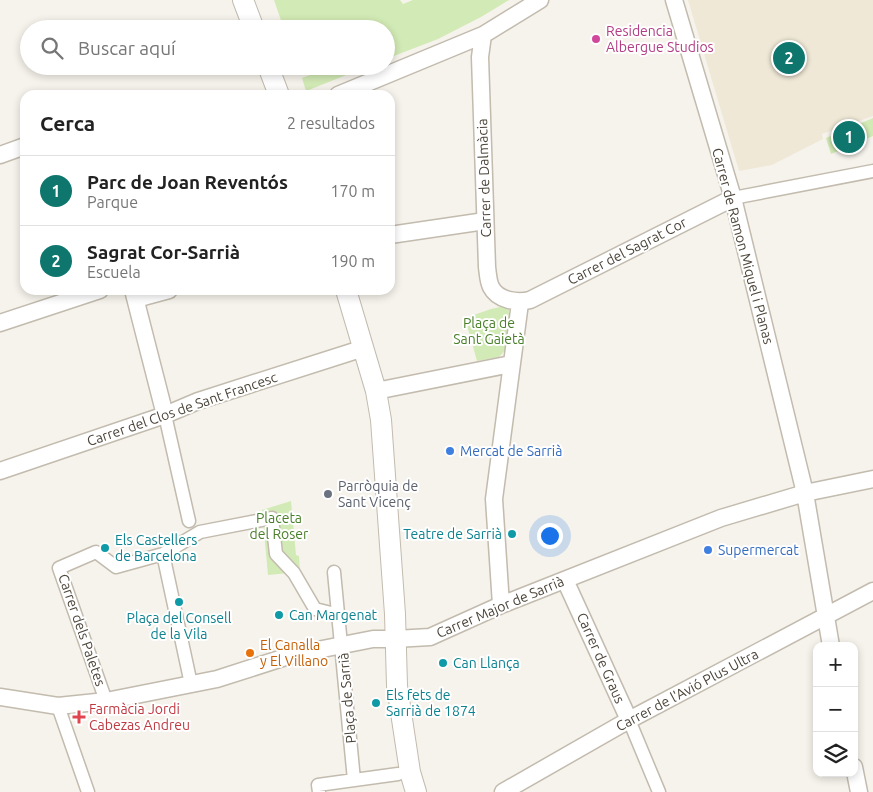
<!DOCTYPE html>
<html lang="es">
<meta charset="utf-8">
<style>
body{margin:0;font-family:Ubuntu,sans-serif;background:#f2f2f2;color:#222}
.controls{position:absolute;right:15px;bottom:15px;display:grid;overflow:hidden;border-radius:10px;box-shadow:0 2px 8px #0003}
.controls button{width:45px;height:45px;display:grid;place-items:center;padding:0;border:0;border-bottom:1px solid #e0e0e0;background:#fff;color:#222;font:25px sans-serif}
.you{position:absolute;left:549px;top:535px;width:18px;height:18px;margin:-12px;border:4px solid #fff;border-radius:50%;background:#1a73e8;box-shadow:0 0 0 8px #1a73e833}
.badge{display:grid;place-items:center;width:32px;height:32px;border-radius:50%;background:#0f766e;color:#fff;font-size:16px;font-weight:700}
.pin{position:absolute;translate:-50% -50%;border:2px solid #fff;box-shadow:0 1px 5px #0006}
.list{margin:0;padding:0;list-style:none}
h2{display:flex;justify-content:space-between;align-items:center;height:65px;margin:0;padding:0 20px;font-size:21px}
h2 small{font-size:16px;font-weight:400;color:#767676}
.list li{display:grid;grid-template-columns:32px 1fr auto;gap:15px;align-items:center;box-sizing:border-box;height:70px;padding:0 20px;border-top:1px solid #e0e0e0}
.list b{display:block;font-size:19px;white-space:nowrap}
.list p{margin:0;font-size:16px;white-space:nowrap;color:#767676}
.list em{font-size:16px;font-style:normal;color:#767676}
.icon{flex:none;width:28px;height:28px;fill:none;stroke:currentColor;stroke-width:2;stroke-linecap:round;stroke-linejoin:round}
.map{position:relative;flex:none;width:873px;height:792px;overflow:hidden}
.search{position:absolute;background:#fff;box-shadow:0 2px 8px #0003;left:20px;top:20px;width:375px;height:55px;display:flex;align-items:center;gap:12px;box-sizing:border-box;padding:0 18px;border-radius:28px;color:#767676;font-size:19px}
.panel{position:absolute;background:#fff;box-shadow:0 2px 8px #0003;left:20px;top:90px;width:375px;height:205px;border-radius:15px}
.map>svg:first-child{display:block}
</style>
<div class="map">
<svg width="873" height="792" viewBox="0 0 873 792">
<rect width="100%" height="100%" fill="#f6f3ec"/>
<path fill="#efe8d6" d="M 688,0 L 873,0 L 873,116 L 822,134 L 823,139 L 772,165 L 739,171 Z"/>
<path fill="#d2eab5" d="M 274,0 L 400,0 L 403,4 L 413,0 L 509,0 L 481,17 L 438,39 L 386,59 L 386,29 L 284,29 Z
M 327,66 L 369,66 L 306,91 L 302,78 L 328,68 Z
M 873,118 L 873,136 L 831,154 L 826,138 Z
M 509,305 L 508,347 L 499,357 L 477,361 L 465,318 L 491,309 Z
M 291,501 L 296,555 L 299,556 L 300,572 L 268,575 L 262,510 Z"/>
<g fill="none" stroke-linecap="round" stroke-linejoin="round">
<defs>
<path id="pedestrian" d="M 733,198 L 873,171
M 165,415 L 189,521
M 163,554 L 191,684
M 334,572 L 354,780
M 106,701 L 59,568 L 96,552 L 116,567 L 163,554 L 200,532 L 272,518 L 276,554 L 294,573 L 315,609 L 339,615
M 58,706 L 88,792
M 629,720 L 659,792
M 319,792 L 318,785 L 398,774"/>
<path id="minor" d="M 674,0 L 733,198 L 805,493 L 831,646
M 483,35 L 480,57 L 487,267 C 488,274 488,281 491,287 C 498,301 518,303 530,300 L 733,198
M 338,95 L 483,35 L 540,0
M 0,155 L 25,146
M 390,235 L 485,221
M 133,290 L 165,415
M 136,299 L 169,290
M 0,323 L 100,290
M 376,391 L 511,364
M 0,471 L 165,415 L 198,401 L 364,348
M 565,580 L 629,720
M 501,605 L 494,499 L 520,303
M 0,697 L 58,706 L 106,701 L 217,679 L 292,655 L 373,639 L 395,639 L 430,637 L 501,605 L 721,518 L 805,493 L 873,479
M 854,767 L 859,792
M 503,792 L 629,720 L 873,591"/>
<path id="tertiary" d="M 243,0 L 254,29
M 268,66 L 279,95
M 346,290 L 376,391 L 381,420 L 395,614 L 397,686 L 410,772 L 416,792"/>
</defs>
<use href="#pedestrian" stroke="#c2bbae" stroke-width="15"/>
<use href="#minor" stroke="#c2bbae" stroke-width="19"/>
<use href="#tertiary" stroke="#c2bbae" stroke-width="22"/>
<use href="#pedestrian" stroke="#fff" stroke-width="12"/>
<use href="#minor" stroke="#fff" stroke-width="16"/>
<use href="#tertiary" stroke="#fff" stroke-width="20"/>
</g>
<circle fill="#d1479c" stroke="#fff" stroke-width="2" cx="596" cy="39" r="5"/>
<g fill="#3f7fe0" stroke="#fff" stroke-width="2">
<circle cx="450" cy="451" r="5"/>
<circle cx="708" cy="550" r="5"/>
</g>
<circle fill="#6b7280" stroke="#fff" stroke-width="2" cx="328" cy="494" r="5"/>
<g fill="#0f9aa8" stroke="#fff" stroke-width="2">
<circle cx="512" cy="534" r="5"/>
<circle cx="105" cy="548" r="5"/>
<circle cx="179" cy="602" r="5"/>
<circle cx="279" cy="615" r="5"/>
<circle cx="443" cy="663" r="5"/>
<circle cx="376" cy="703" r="5"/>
</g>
<circle fill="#e8710a" stroke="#fff" stroke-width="2" cx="250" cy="653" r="5"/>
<path fill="#e0444e" stroke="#fff" stroke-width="2" d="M76.5 709.5h5v5h5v5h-5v5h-5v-5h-5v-5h5z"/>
<g text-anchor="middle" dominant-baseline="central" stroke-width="4" stroke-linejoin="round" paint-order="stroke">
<g font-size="14" fill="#b23c85" stroke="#fff" text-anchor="start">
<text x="606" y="31">Residencia<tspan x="606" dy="16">Albergue Studios</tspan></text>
</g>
<g font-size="14" fill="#4b4439" stroke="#fff">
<text transform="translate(484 178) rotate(-92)">Carrer de Dalmàcia</text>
<text transform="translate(743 246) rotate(75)">Carrer de Ramon Miquel i Planas</text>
<text transform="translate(627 251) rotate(-27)">Carrer del Sagrat Cor</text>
<text transform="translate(182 409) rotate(-19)">Carrer del Clos de Sant Francesc</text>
<text transform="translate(500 607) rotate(-23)">Carrer Major de Sarrià</text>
<text transform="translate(82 630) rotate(71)">Carrer dels Paletes</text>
<text transform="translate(601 658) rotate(66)">Carrer de Graus</text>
<text transform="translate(687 690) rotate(-28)">Carrer de l'Avió Plus Ultra</text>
<text transform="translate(347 698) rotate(-95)">Plaça de Sarrià</text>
</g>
<g font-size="14" fill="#4a7f2a" stroke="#fff">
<text x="489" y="323">Plaça de<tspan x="489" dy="16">Sant Gaietà</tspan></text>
<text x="279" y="518">Placeta<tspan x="279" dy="16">del Roser</tspan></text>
</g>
<g font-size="14" fill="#366cbe" stroke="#fff" text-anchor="start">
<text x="460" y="451">Mercat de Sarrià</text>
<text x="718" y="550">Supermercat</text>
</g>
<g font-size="14" fill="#5b616d" stroke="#fff" text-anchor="start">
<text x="338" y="486">Parròquia de<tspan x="338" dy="16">Sant Vicenç</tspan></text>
</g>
<g font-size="14" fill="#0d838f" stroke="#fff" text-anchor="start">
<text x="502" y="534" text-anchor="end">Teatre de Sarrià</text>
<text x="115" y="540">Els Castellers<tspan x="115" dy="16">de Barcelona</tspan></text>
<text x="289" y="615">Can Margenat</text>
<text x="179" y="618" text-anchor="middle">Plaça del Consell<tspan x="179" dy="16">de la Vila</tspan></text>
<text x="453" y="663">Can Llança</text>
<text x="386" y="695">Els fets de<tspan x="386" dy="16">Sarrià de 1874</tspan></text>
</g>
<g font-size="14" fill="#c56008" stroke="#fff" text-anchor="start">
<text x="260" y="645">El Canalla<tspan x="260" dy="16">y El Villano</tspan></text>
</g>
<g font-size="14" fill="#be3a42" stroke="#fff" text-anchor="start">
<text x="89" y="709">Farmàcia Jordi<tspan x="89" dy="16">Cabezas Andreu</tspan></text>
</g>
</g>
</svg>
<div class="controls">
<button>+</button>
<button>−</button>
<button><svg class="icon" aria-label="layers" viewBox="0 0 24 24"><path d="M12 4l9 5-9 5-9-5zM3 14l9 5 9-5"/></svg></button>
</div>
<div class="you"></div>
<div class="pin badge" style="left:849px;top:137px">1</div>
<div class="pin badge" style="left:789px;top:58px">2</div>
<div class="search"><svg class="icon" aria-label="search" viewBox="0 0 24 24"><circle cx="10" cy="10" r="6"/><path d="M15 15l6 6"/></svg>Buscar aquí</div>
<section class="panel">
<h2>Cerca<small>2 resultados</small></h2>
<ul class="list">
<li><span class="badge">1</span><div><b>Parc de Joan Reventós</b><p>Parque</p></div><em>170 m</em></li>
<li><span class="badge">2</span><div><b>Sagrat Cor-Sarrià</b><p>Escuela</p></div><em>190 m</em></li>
</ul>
</section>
</div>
